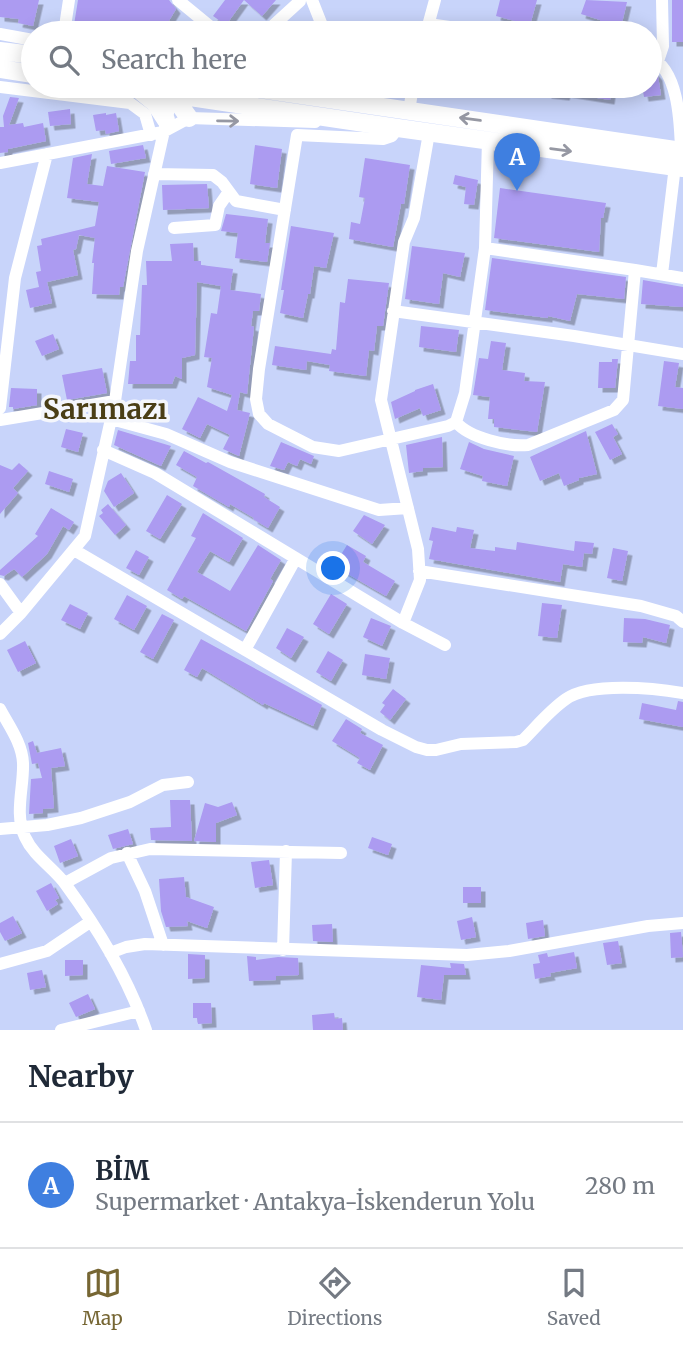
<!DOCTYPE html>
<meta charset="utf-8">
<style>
body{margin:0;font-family:Merriweather,serif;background:#f2f2f3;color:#1f2937}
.you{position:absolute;left:334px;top:569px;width:24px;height:24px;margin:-18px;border:5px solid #fff;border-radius:50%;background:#1a73e8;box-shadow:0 0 0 10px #1a73e833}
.badge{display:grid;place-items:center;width:46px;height:46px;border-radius:50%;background:#766633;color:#fff;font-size:23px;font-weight:700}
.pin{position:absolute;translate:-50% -58px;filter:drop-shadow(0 2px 4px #0008)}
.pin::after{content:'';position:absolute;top:37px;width:24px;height:21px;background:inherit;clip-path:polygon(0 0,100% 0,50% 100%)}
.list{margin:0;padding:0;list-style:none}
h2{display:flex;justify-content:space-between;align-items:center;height:91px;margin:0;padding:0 28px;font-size:30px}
h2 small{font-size:23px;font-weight:400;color:#747a83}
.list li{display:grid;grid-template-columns:46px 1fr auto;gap:21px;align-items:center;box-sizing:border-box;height:126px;padding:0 28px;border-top:2px solid #e0e1e3}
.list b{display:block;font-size:26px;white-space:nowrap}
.list p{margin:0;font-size:23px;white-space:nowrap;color:#747a83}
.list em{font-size:23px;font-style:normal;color:#747a83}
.icon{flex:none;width:38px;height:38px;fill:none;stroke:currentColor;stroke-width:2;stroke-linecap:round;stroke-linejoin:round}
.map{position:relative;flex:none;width:683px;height:1030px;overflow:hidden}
.search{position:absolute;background:#fff;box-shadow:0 4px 18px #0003;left:21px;right:21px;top:21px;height:77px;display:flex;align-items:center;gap:18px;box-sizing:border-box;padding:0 24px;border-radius:38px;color:#747a83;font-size:26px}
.sheet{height:217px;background:#fff}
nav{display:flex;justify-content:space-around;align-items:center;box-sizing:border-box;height:98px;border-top:2px solid #e0e1e3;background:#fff;font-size:19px;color:#747a83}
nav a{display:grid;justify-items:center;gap:4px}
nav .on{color:#766633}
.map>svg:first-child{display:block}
</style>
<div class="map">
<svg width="683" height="1030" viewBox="0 0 683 1030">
<defs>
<filter id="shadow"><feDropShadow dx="4.5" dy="4.5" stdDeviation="0" flood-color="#0004"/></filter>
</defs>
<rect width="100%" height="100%" fill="#c8d4fa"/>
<path fill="#ac9bf1" filter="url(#shadow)" d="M 0,0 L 39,0 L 33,26 L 18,23 L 19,19 L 0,17 Z
M 78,0 L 169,0 L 176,9 L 167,24 L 172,25 L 170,33 L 73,31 Z
M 225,0 L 276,0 L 262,16 L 244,0 L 226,25 L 213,16 Z
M 500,0 L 537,0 L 530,25 L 496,16 Z
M 586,0 L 627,2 L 620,31 L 601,26 L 600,20 L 581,14 Z
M 672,0 L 683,0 L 683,42 L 672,42 Z
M 650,67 L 658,76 L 661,95 L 644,97 L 642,86 L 650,86 Z
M 546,86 L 612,86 L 610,100 L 566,93 L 565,96 L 547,94 Z
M 10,97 L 19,98 L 9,125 L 23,123 L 24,127 L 43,123 L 46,141 L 8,149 L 8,152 L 0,153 L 0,127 L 4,127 L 3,116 Z
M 70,109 L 71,124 L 50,126 L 48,112 Z
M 106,113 L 106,115 L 116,113 L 119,131 L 106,134 L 105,130 L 96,131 L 93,115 Z
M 143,145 L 146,158 L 111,164 L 109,151 Z
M 255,145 L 282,149 L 277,188 L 250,184 Z
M 92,154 L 87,184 L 103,186 L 107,166 L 145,172 L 123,287 L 120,287 L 119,295 L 92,294 L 94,263 L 92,263 L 95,238 L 79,235 L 76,249 L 73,250 L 78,275 L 47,282 L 52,303 L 30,308 L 26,290 L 39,287 L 36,272 L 41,271 L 37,246 L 42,245 L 41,239 L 95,226 L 99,202 L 67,198 L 73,158 Z
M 365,158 L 410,165 L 404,204 L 401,204 L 393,247 L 349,239 L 351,222 L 360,224 L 365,198 L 359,197 Z
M 455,175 L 478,180 L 474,205 L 464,204 L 466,187 L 453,184 Z
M 207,184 L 209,208 L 163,210 L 162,185 Z
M 500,188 L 606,203 L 603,218 L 601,218 L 599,252 L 494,238 Z
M 226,214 L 268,219 L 265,243 L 270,243 L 267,262 L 235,258 L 238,233 L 221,231 Z
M 291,226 L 334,233 L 326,268 L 314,266 L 310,294 L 308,294 L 303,318 L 280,313 L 284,290 L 281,290 Z
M 193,243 L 194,261 L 201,261 L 201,265 L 233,269 L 230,290 L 261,294 L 259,311 L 253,311 L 251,326 L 254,327 L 247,394 L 240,392 L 237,410 L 250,413 L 239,456 L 223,449 L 230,435 L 207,424 L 200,438 L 182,429 L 198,397 L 227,411 L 232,395 L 207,387 L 212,358 L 204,357 L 211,313 L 217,314 L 221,286 L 197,282 L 195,355 L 182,358 L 182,379 L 175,376 L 172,384 L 128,384 L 130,361 L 136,361 L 136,335 L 140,335 L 142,285 L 147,285 L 146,261 L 172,261 L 170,244 Z
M 412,246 L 465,253 L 460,277 L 443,273 L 439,304 L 405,299 Z
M 492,258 L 626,277 L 624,299 L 577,294 L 570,321 L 548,316 L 548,318 L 485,310 Z
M 348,279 L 389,283 L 383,326 L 377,326 L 374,351 L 369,350 L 366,376 L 329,371 L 330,365 L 307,361 L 306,370 L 272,365 L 275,346 L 331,354 L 332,349 L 336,350 L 340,302 L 345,303 Z
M 643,280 L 683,287 L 683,307 L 641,304 Z
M 421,326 L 459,330 L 456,352 L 419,347 Z
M 53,334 L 59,349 L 42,356 L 35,341 Z
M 491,341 L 506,343 L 502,370 L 525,373 L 524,381 L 545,382 L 537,432 L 494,427 L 494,419 L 488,419 L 490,397 L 473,395 L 479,358 L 488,359 Z
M 612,359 L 618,359 L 615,388 L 598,388 L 599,362 L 612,362 Z
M 664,361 L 679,363 L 675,387 L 683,388 L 683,409 L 658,406 Z
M 102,368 L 107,393 L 67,400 L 62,375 Z
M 433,384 L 441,410 L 423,416 L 420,408 L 395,419 L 391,402 L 415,391 L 415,390 Z
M 11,388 L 37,389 L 37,405 L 13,409 L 13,407 L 9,407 Z
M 612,424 L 618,434 L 613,437 L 622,454 L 610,460 L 595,432 Z
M 66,429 L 83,433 L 78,452 L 61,447 Z
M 118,430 L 171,446 L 161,466 L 114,445 Z
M 586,431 L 597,474 L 579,478 L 579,480 L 564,486 L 559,473 L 540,481 L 530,457 Z
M 442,437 L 443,467 L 423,468 L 423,471 L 409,473 L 406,445 Z
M 281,442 L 314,456 L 311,464 L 300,459 L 297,466 L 288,462 L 284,470 L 270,466 Z
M 469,442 L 484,449 L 514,456 L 507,486 L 482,481 L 483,476 L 460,469 Z
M 184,451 L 206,463 L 208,462 L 265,494 L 264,497 L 280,507 L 268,528 L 253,519 L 254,518 L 230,504 L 229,507 L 193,486 L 197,477 L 176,465 Z
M 19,463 L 28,471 L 13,488 L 18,493 L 0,514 L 0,465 L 12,470 Z
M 49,471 L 73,479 L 69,492 L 45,484 Z
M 121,473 L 134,493 L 114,507 L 104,491 L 108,481 Z
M 167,495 L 182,504 L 160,539 L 146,531 Z
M 108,504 L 126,525 L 115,535 L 99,516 L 103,513 L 101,510 Z
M 51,508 L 74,522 L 69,530 L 63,526 L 47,554 L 22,577 L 14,569 L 4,576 L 0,575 L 0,570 L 38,536 L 35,534 Z
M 203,513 L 243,538 L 229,562 L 210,551 L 197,572 L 215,582 L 230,591 L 258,545 L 281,560 L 270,579 L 273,581 L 246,631 L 184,596 L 182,599 L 167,590 L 196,538 L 191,536 Z
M 364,515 L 385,525 L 372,544 L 353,531 Z
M 432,527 L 456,532 L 457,527 L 474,530 L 470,548 L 495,551 L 495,547 L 516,550 L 517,542 L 574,551 L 575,541 L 594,543 L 592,554 L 584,553 L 582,567 L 563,564 L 560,582 L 429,559 L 433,541 L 429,540 Z
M 347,545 L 366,556 L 363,562 L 395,581 L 386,596 L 334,566 Z
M 613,548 L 628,551 L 622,581 L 607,578 Z
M 136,550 L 149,557 L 139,575 L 126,568 Z
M 331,594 L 347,604 L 329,634 L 313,624 Z
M 127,595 L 147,606 L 134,630 L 114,619 Z
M 542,603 L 562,605 L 557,638 L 538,636 Z
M 70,604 L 88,613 L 80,629 L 61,620 Z
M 162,614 L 174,620 L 153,659 L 140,652 Z
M 371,618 L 391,626 L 382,646 L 363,637 Z
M 624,618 L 645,619 L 670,625 L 666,643 L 643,637 L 642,643 L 623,642 Z
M 287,628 L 304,637 L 291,658 L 276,648 Z
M 201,639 L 322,705 L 313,726 L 264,703 L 263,705 L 202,668 L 197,677 L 184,670 Z
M 25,641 L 36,663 L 18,672 L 7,650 Z
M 328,651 L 343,660 L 331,681 L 316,672 Z
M 365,654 L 390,658 L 386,679 L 362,675 Z
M 393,689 L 406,699 L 390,720 L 380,712 L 385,705 L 382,703 Z
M 678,701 L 683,702 L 683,727 L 639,719 L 642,703 L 676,710 Z
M 346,719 L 362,729 L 360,733 L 383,745 L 370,770 L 357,763 L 360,758 L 332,741 Z
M 33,741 L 37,753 L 61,748 L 65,766 L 51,768 L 54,808 L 43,809 L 43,813 L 29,814 L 31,779 L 42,778 L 38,763 L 32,764 L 28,743 Z
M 170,800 L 190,800 L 192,841 L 151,840 L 150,828 L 171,827 Z
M 232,802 L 237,815 L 216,823 L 216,842 L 194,841 L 205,803 L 218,807 Z
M 128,829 L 133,844 L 113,849 L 108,835 Z
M 372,837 L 392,844 L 388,855 L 368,848 Z
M 71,839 L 78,856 L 60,863 L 54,846 Z
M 269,860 L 273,885 L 255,888 L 251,862 Z
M 184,877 L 186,897 L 214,907 L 207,928 L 187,921 L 188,926 L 166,927 L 161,911 L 159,879 Z
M 51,883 L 59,898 L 55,900 L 58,904 L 47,911 L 36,891 Z
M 463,887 L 481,887 L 481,903 L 463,903 Z
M 13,916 L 22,933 L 5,941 L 0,932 L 0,923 Z
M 472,917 L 476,937 L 461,940 L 457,921 Z
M 543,920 L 545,936 L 528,939 L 526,923 Z
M 332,924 L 333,942 L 313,941 L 312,925 Z
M 681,932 L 683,957 L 671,958 L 670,933 Z
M 618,941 L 622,963 L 607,965 L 603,943 Z
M 574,952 L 577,968 L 550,973 L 551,976 L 535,979 L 533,964 L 540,963 L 538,955 L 547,953 L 548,957 Z
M 188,954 L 205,955 L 205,978 L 188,979 Z
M 247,956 L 256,957 L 256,960 L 278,957 L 298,958 L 299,975 L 276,976 L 276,980 L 249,981 Z
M 65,960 L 83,960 L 83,975 L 65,976 Z
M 450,963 L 464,964 L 466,975 L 444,975 L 441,1000 L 417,997 L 421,965 L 451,968 Z
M 42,970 L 46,987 L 30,990 L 27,973 Z
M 88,994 L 95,1009 L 76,1017 L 69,1003 Z
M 193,1003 L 211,1003 L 212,1023 L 198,1024 L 197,1018 L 193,1018 Z
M 334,1013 L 335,1019 L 342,1018 L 343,1030 L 313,1030 L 312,1015 Z"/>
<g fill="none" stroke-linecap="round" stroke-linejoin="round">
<path stroke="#fff" stroke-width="12" d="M 178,0 L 218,33
M 312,0 L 325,33
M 428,24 L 493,33
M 64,33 L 69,0
M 265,33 L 300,1
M 426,33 L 435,0
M 0,34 L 33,40
M 650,57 C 679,70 680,123 681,150
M 658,61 L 663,46 L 662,0
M 345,86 L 352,103
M 0,87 L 130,103 L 145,114 L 151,135
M 409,111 L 413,86
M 398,128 L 392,136 L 383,139 L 297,135 L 259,369 L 256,399 L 259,414 L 268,424 L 313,447 L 339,451 L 448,426 L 456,422 L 465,393 L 485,248 L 488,140
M 0,163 L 163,132 L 189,118 L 315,122
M 154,174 L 213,175 L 222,182 L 236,201 L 285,210
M 174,228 L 215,225 L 219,206 L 228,193
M 485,248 L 635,270
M 662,274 L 675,166
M 393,311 L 574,336 L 683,354
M 0,408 L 15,278 L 47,154
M 111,419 L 166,434 L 230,462 L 379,510 L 408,508
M 0,420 L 115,401
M 456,422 C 469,438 508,447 528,445 L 614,410 L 623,400 L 635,270 L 683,278
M 103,450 L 155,473 L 403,623 L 445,645
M 74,550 L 382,730 L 416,747 L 427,750 L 436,750 L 461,744 L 516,742 L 523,740 C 537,726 550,710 566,699 C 590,682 654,688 683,693
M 419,571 L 641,606 L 676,616 L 683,622
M 0,584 L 21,613
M 403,623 L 420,580 L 418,549 L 381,400 L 404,242 L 414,218 L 429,133
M 0,634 L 21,613 L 85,536 L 115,401 L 137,251 L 173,91
M 245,650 L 296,558
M 0,709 C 9,726 22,743 23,763 C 24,787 14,814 25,837 C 34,857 54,868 66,885 C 99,930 128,978 146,1030
M 0,829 L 47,825 L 81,818 L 130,802 L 163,785 L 188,782
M 127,853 L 145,891 L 163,945
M 65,883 L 111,858 L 150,849 L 341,853
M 283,950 L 286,851
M 110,953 L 126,947 L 145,944 L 467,955 L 509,951 L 648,926 L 683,923
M 0,964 L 47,951 L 90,922
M 61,1030 L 139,1011"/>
<path stroke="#fff" stroke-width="18" d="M 0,51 L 33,55
M 0,69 L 33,74
M 116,86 L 398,128 L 683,168
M 240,86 L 683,151
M 138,89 L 155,103 L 166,120
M 172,94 L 189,118"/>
</g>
<defs><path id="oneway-shaft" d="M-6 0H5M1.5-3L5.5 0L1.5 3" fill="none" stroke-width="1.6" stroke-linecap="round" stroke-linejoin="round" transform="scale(1.75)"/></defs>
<g stroke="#9698a3">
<use href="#oneway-shaft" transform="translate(470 119) rotate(-172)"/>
<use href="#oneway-shaft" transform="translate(228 121) rotate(1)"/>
<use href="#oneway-shaft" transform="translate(561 150) rotate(8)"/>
</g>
<g text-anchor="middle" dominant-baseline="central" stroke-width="7" stroke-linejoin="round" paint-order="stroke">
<g font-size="28" font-weight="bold" fill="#4a3e15" stroke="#f4f6fc">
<text x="105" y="409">Sarımazı</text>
</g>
</g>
</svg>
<div class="you"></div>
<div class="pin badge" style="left:517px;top:191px;background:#3f7fe0">A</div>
<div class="search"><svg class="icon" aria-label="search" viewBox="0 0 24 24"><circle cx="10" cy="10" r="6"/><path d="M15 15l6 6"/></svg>Search here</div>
</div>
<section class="sheet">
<h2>Nearby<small></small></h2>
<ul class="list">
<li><span class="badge" style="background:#3f7fe0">A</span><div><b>BİM</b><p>Supermarket · Antakya-İskenderun Yolu</p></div><em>280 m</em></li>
</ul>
</section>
<nav>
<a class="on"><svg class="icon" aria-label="map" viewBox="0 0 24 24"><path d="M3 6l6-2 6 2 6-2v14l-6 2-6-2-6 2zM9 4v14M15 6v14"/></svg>Map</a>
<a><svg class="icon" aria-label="directions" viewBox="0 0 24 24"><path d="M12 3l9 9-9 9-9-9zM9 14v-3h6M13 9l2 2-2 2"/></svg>Directions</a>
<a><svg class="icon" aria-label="saved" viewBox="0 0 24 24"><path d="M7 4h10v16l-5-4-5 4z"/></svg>Saved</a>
</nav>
